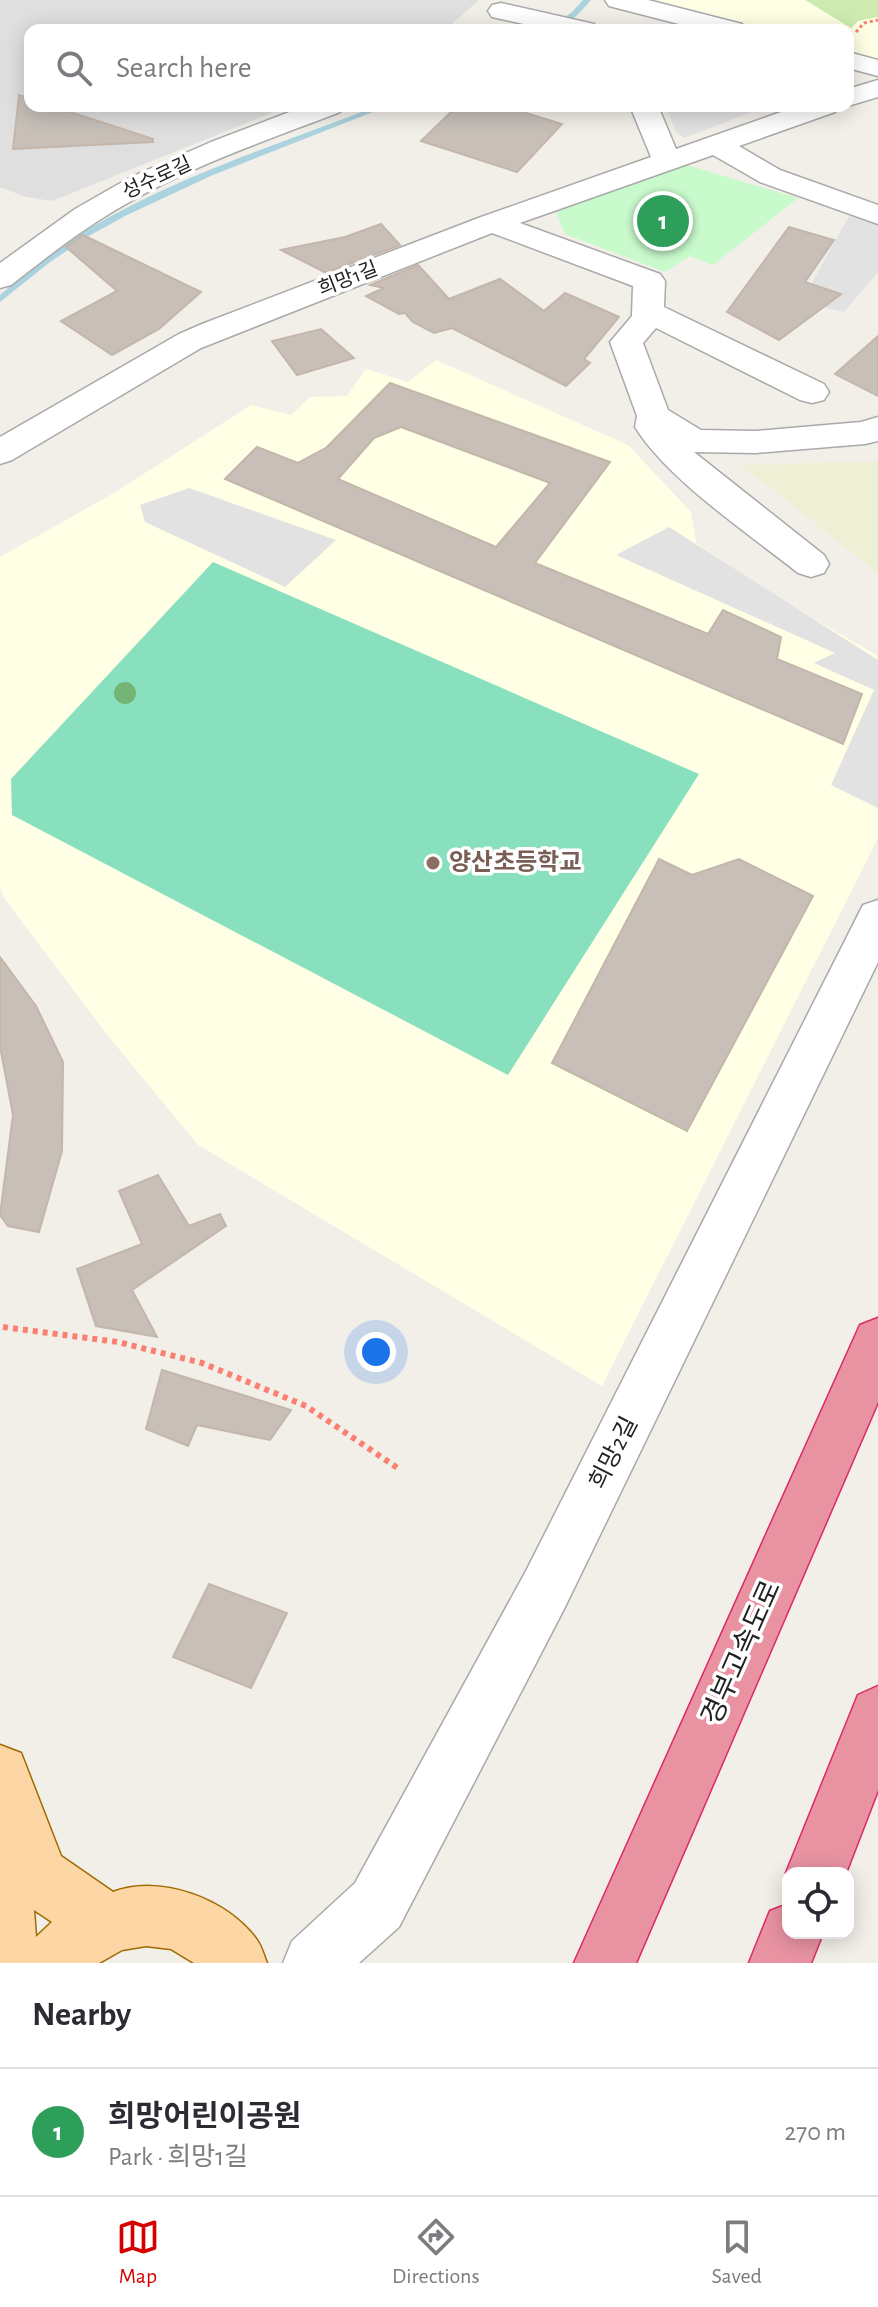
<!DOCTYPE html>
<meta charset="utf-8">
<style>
body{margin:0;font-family:"Alegreya Sans","Noto Sans KR",sans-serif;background:#f2f2f3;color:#2b2b33}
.controls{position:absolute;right:24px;bottom:24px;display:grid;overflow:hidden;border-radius:16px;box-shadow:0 4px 20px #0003}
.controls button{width:72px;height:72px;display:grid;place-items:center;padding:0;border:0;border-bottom:2px solid #e1e1e2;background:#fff;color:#2b2b33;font:40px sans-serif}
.you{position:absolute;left:376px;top:1352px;width:28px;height:28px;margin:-20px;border:6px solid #fff;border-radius:50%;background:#1a73e8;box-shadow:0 0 0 12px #1a73e833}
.badge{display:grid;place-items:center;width:52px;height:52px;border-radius:50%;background:#d40000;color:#fff;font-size:26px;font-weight:700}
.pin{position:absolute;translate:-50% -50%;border:4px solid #fff;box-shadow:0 2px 8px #0006}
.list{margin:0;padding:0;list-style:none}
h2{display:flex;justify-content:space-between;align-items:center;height:104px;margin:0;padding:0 32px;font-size:34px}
h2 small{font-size:26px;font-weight:400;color:#7c7c81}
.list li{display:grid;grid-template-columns:52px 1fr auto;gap:24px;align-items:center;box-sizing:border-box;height:128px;padding:0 32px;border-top:2px solid #e1e1e2}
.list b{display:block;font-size:30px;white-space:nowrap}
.list p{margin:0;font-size:26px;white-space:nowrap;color:#7c7c81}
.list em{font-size:26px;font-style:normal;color:#7c7c81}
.icon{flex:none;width:44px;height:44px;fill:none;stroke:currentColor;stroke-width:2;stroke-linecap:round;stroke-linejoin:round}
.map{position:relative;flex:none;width:878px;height:1963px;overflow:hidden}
.search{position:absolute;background:#fff;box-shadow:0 4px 20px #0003;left:24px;right:24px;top:24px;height:88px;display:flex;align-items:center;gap:20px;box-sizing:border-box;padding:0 28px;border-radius:16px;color:#7c7c81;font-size:30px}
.sheet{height:232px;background:#fff}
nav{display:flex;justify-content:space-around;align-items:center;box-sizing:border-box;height:112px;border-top:2px solid #e1e1e2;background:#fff;font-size:22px;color:#7c7c81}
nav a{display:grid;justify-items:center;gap:4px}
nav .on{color:#d40000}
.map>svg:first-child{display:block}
</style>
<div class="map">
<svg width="878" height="1963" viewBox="0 0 878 1963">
<rect width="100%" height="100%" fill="#f2efe9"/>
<path fill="#e0dfdf" d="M 0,0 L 479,0 L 445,30 L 30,30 L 30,106 L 289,106 L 52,201 L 26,197 L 0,187 Z"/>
<path fill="#ffffe5" d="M 654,0 L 878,0 L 878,59 L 848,51 L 848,30 L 769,30 Z
M 436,360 L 628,445 L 691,512 L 696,543 L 763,589 L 878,656 L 878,838 L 602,1386 L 198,1145 L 105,1032 L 4,898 L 0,888 L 0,557 L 114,493 L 251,405 L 291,415 L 310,397 L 347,396 L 366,369 L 408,382 Z"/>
<path fill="#eef0d5" d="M 878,461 L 878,573 L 741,465 Z"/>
<path fill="#cdebb0" d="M 805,0 L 878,0 L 878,17 L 858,21 L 851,28 Z"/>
<path fill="#c8facc" d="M 687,165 L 798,198 L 713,265 L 690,256 L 665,272 L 565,234 L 555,209 Z"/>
<path fill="#88e0be" d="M 213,562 L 699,774 L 508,1075 L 12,815 L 11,779 Z"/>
<path fill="#e2e2e2" d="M 665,106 L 768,106 L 684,138 L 677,133 Z
M 849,216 L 878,225 L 878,272 L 844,312 L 801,302 Z
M 189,488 L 336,540 L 285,587 L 145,522 L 140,505 Z
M 669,527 L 878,660 L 878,808 L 831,785 L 874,690 L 814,663 L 835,653 L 616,555 Z"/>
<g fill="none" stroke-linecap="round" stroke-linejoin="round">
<path fill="#aad3df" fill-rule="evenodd" d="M 583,0 L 591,0 C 580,13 565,30 547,30 L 572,12 Z
M 377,106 L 388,106 L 213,175 L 127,215 L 87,237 L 50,262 L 0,302 L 0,295 C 14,283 28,270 43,259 C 142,187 264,150 377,106 Z"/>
</g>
<path fill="#c7bfb8" stroke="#c4b6ab" stroke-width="2" fill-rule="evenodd" d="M 19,95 L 30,99 L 30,106 L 52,106 L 153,139 L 153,142 L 13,149 Z
M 457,106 L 503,106 L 562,124 L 517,172 L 421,141 Z
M 381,224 L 400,245 L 326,273 L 281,250 L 345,237 Z
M 789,227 L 834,240 L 805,282 L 841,294 L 779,340 L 727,312 Z
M 83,235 L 201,292 L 159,329 L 112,355 L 61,321 L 117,291 L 66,247 Z
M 418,265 L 449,299 L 500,279 L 544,311 L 565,293 L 619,317 L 584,359 L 590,363 L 566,386 L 452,328 L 434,333 L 413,322 L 405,313 L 399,314 L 366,296 L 384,288 L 370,285 Z
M 321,329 L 354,358 L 297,375 L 272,341 Z
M 878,336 L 878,396 L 835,374 Z
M 390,383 L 610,462 L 535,563 L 708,634 L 723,610 L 781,637 L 777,659 L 862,694 L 843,744 L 225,479 L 257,447 L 298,463 L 326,448 ZM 401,427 L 550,483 L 496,547 L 338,479 L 374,438 Z
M 659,859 L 692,875 L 739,859 L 813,896 L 687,1131 L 552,1063 Z
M 0,957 L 36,1006 L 63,1062 L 62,1151 L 39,1232 L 8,1226 L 0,1215 L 13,1115 L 0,1046 Z
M 158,1175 L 189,1226 L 220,1214 L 226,1226 L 132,1290 L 157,1337 L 96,1326 L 77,1269 L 142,1244 L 119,1191 Z
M 162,1370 L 291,1410 L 270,1440 L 197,1425 L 188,1446 L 146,1429 Z
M 209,1584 L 287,1613 L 251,1688 L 173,1657 Z"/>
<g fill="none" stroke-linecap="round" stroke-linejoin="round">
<defs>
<path id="minor" d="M 605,0 L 648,0 L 742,24 L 746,30 L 702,30 L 609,6 Z
M 501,3 L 594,24 L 598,30 L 550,30 L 492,17 L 488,11 L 492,5 Z
M 848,52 L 878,60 L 878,76 L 848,68 Z
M 878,80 L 878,97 L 848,106 L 847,106 L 848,89 Z
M 305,106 L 344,106 L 340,112 C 268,140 193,165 126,204 C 85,227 48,256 11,285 L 0,288 L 0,263 L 75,209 L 131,177 L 211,142 Z
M 630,106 L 658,106 L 676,149 L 798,106 L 839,106 L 835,112 L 739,146 L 780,170 L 878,205 L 878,224 L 760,182 L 713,155 L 520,223 L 660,274 L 665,281 L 664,307 L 824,384 L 829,392 L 824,400 L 812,403 L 800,400 L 656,328 L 643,343 L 668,410 L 701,430 L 756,431 L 861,422 L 878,417 L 878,441 L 865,444 L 756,453 L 694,452 L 824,555 L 829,564 L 824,573 L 811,577 L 798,573 C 748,533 668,480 635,427 L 637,416 L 610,342 L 632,316 L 633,286 L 492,233 L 201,348 L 12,460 L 0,464 L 0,437 L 179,334 L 202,324 L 481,217 L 651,157 Z
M 878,900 L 878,962 L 564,1609 L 399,1927 L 359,1963 L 283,1963 L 292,1941 L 355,1883 L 526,1571 L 863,905 Z"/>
<path id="major" d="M 0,1745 L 21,1753 L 61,1856 L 113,1892 C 160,1874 228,1899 257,1940 C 262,1947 264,1956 267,1963 L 194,1963 L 171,1949 L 146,1946 L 122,1950 L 99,1963 L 0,1963 ZM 34,1910 L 52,1922 L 36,1937 Z"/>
<path id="highway" d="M 878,1318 L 878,1402 L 636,1963 L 574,1963 L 860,1325 Z
M 878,1686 L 878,1790 L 846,1873 L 788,1873 L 788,1878 L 786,1873 L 858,1695 Z
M 788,1904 L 788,1933 L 823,1933 L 811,1963 L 749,1963 L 770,1911 Z"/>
</defs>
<use href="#minor" stroke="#a9a9a9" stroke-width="3"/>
<use href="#major" stroke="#a06b00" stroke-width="3"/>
<use href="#highway" stroke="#dc2a67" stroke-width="3"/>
<path stroke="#fa8072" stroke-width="3" stroke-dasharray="3 3" stroke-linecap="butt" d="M 856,32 L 864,23 L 878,20"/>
<path stroke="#fa8072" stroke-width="6" stroke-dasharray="5 5" stroke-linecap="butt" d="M 3,1327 L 118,1342 L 202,1363 L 306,1406 L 399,1469"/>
<use href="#minor" fill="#fff" fill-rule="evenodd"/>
<use href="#major" fill="#fcd6a4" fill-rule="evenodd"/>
<use href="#highway" fill="#e892a2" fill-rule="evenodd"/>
</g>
<circle fill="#74b475" cx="125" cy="693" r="11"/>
<circle fill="#8d6e63" stroke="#fff" stroke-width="3" cx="433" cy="863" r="8"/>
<g text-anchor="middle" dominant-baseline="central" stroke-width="7" stroke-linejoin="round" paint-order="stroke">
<g font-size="20" fill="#222" stroke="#fff">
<text transform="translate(157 178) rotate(-25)">성수로길</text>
<text transform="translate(348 279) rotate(-21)">희망1길</text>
</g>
<g font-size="24" font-weight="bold" fill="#785e54" stroke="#fff" text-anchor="start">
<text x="449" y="863">양산초등학교</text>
</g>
<g font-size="24" fill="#222" stroke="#fff">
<text transform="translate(614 1453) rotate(-63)">희망2길</text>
</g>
<g font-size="28" fill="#222" stroke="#fff">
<text transform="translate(742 1653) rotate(-66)">경부고속도로</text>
</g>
</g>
</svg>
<div class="controls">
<button><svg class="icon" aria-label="locate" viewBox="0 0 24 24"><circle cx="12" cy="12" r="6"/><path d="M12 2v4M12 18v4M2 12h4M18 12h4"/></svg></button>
</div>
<div class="you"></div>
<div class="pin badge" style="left:663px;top:221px;background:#2e9e5b">1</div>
<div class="search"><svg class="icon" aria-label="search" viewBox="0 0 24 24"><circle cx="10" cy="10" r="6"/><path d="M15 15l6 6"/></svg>Search here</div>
</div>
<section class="sheet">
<h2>Nearby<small></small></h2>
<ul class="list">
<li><span class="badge" style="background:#2e9e5b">1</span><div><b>희망어린이공원</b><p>Park · 희망1길</p></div><em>270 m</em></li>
</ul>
</section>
<nav>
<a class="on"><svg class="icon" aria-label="map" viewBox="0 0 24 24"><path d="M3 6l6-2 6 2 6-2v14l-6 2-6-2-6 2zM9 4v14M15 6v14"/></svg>Map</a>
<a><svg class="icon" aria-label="directions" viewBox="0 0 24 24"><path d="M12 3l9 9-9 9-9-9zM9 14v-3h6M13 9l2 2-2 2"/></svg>Directions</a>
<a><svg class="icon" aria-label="saved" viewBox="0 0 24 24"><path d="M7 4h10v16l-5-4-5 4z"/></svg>Saved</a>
</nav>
